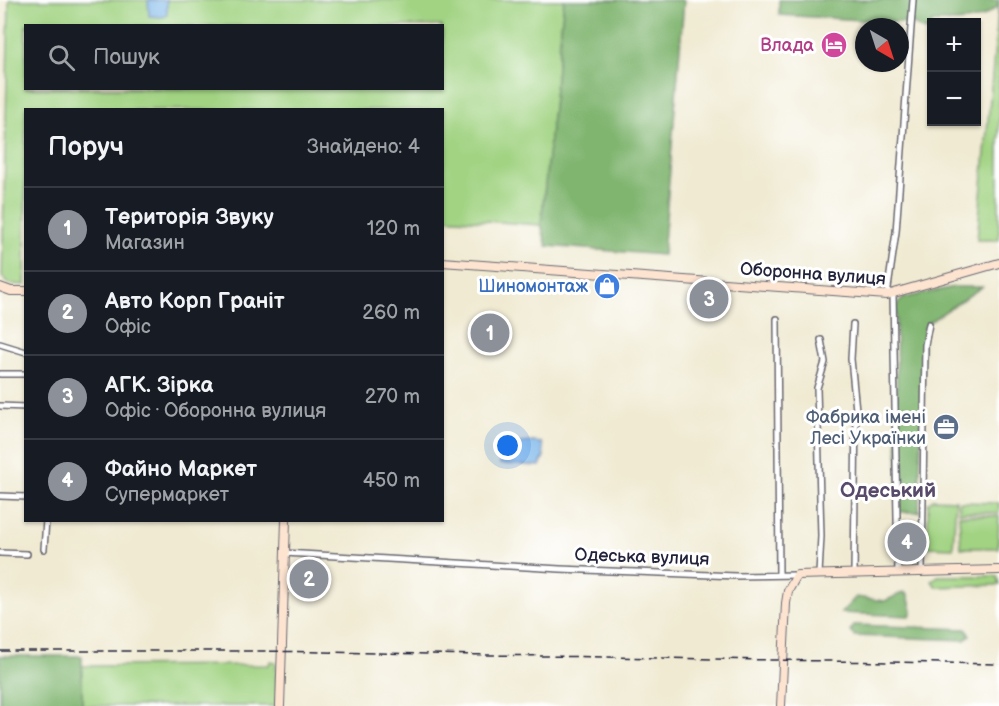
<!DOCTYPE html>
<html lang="uk">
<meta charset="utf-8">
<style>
body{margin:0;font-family:"Balsamiq Sans",sans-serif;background:#242831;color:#f1f3f6}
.controls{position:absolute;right:18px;top:18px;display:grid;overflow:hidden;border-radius:0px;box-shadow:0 2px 4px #0004}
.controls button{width:54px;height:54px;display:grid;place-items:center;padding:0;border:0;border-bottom:2px solid #363941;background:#171b24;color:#f1f3f6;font:30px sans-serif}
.compass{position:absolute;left:855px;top:18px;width:54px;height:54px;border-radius:50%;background:#171b24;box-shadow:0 2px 4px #0004;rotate:141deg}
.you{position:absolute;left:508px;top:446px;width:21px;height:21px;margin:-15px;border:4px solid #fff;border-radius:50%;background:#1a73e8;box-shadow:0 0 0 9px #1a73e833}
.badge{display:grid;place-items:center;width:39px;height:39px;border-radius:50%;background:#8c9099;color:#fff;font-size:20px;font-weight:700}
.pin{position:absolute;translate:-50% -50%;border:3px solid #fff;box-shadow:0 2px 6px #0006}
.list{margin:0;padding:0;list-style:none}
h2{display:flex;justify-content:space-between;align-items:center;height:78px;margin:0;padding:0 24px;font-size:26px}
h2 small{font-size:20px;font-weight:400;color:#9ea1a6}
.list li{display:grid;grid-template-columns:39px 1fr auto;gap:18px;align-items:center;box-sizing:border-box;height:84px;padding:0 24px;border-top:2px solid #363941}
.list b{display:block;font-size:22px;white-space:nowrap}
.list p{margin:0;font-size:20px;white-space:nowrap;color:#9ea1a6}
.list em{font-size:20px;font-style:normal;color:#9ea1a6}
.icon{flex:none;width:33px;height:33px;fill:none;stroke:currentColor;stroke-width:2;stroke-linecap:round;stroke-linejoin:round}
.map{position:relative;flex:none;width:999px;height:706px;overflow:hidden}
.search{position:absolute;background:#171b24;box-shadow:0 2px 4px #0004;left:24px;top:24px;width:420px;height:66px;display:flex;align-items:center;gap:15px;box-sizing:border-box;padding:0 21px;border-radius:0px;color:#9ea1a6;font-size:22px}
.panel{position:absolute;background:#171b24;box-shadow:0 2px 4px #0004;left:24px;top:108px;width:420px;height:414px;border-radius:0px}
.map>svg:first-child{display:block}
</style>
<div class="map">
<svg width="999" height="706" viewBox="0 0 999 706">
<rect width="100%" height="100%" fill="#fff"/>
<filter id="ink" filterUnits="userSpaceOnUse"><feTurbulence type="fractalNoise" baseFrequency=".0167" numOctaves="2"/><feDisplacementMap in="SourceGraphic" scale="12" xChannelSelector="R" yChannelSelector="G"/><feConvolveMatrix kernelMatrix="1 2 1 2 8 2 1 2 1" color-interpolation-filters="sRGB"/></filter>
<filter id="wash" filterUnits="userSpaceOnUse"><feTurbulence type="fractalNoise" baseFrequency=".008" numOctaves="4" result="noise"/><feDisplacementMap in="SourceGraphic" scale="24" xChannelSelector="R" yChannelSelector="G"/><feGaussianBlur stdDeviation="1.35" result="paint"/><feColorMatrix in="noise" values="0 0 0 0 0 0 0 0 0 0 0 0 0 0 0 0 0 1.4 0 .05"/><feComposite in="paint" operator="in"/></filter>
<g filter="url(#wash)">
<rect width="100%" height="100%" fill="#f0ead2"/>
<path fill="#a1d382" stroke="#627a5e" stroke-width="1.5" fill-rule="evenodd" d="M 9,0 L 564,0 L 541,225 L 443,218 L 442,110 L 26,110 L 25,285 L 9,284 L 2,277 ZM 26,26 L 442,26 L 442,88 L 26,88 Z
M 999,0 L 999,240 L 977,240 Z
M 933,499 L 956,500 L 953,548 L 928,547 L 928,503 Z
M 959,502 L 999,503 L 999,513 L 959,512 Z
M 959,515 L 999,516 L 998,548 L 961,548 Z
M 938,576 L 997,576 L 999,585 L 936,587 L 932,581 Z
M 270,661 L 276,662 L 277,706 L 82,706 L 82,666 L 269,665 Z"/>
<path fill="#80b570" stroke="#516c56" stroke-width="1.5" d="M 564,0 L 684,0 L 663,255 L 547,246 L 541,225 Z
M 779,0 L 999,0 L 998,6 C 979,24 957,22 932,22 L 931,29 L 924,31 L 912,23 L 779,15 Z
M 954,287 L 982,287 L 929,322 L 924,329 L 919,512 L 898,512 L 896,305 L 904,298 Z
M 904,592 L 908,595 L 912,611 L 910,616 L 841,613 L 856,597 L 885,601 Z
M 855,625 L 966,629 L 970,635 L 965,640 L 855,636 L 850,631 Z
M 0,656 L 82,656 L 82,706 L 0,706 Z"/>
<path fill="#76b3e8" stroke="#4c6a92" stroke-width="1.5" d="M 148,0 L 167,0 L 167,15 L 163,17 L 149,16 Z
M 534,442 L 542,443 L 544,456 L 540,466 L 500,464 L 503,444 Z"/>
</g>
<g filter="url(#ink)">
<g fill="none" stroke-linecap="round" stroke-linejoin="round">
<defs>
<path id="street" d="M 893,294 L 898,573
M 887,295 L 896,232 L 913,0
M 777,319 L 779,575
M 853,324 L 851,359 L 856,410 L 854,574
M 0,344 L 26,352
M 0,374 L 26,374
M 0,406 L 26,407
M 0,496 L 26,497
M 44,549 L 46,520
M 0,553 L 27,554
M 284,553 L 560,569 L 736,576 L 797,575
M 922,572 L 925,345 L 929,324
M 819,574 L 821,536 L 817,388 L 825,362 L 821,340"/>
<path id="secondary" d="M 442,262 L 887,295 L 999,263
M 0,287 L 11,291 L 26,291
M 280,706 L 286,520
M 781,706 L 786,603 L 788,591 L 797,575 L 999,570"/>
</defs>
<use href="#street" stroke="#6a6870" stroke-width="8"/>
<use href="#secondary" stroke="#6a6870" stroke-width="10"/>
<use href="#street" stroke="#fff" stroke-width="5"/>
<use href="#secondary" stroke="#fde4d1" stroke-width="8"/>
<path stroke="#22223b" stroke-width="1.5" stroke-dasharray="9 4.5" stroke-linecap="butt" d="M 0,651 L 262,651 L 999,664"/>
</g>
</g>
<defs>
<symbol id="hotel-disc" viewBox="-11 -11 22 22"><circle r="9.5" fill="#d1479c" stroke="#fff"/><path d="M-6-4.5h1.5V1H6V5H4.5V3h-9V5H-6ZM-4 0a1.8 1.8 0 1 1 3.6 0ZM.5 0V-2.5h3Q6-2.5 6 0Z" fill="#fff"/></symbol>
<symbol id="shop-disc" viewBox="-11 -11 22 22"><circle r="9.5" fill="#3f7fe0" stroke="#fff"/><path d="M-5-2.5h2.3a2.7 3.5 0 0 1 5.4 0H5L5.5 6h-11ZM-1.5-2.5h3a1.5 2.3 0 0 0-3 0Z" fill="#fff"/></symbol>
<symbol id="office-disc" viewBox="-11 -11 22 22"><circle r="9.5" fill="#5c6f8a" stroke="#fff"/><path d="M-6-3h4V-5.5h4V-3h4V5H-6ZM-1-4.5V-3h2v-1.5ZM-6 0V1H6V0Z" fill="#fff"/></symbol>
</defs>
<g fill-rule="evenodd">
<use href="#hotel-disc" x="819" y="30" width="30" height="30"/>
<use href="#shop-disc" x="592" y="271" width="30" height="30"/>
<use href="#office-disc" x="931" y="412" width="30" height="30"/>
</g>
<g text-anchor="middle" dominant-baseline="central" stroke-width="6" stroke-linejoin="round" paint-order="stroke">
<g font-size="18" fill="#b23c85" stroke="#fff" text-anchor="end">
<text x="814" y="45">Влада</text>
</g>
<g font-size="18" fill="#22223b" stroke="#fff">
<text transform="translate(813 274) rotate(4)">Оборонна вулиця</text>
<text transform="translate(642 557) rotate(2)">Одеська вулиця</text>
</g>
<g font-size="18" fill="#366cbe" stroke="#fff" text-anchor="end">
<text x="588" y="286">Шиномонтаж</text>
</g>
<g font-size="18" fill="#4e5e75" stroke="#fff" text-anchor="end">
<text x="926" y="417">Фабрика імені<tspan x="926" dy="21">Лесі Українки</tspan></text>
</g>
<g font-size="21" font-weight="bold" fill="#584a6b" stroke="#fff">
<text x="888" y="490">Одеський</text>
</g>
</g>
</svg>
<div class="controls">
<button>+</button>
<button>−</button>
</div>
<svg class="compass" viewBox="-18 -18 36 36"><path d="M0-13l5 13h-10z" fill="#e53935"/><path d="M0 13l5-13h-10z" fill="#9ea1a6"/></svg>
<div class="you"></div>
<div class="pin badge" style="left:490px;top:333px">1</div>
<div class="pin badge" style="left:309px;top:579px">2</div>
<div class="pin badge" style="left:709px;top:299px">3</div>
<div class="pin badge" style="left:907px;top:542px">4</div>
<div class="search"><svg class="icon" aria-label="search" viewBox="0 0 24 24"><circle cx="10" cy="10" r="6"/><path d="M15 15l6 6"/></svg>Пошук</div>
<section class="panel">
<h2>Поруч<small>Знайдено: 4</small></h2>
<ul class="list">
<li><span class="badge">1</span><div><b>Територія Звуку</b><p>Магазин</p></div><em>120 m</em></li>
<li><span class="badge">2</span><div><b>Авто Корп Граніт</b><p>Офіс</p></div><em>260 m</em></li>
<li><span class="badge">3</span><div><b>АГК. Зірка</b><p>Офіс · Оборонна вулиця</p></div><em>270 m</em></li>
<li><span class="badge">4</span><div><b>Файно Маркет</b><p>Супермаркет</p></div><em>450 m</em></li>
</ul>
</section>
</div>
